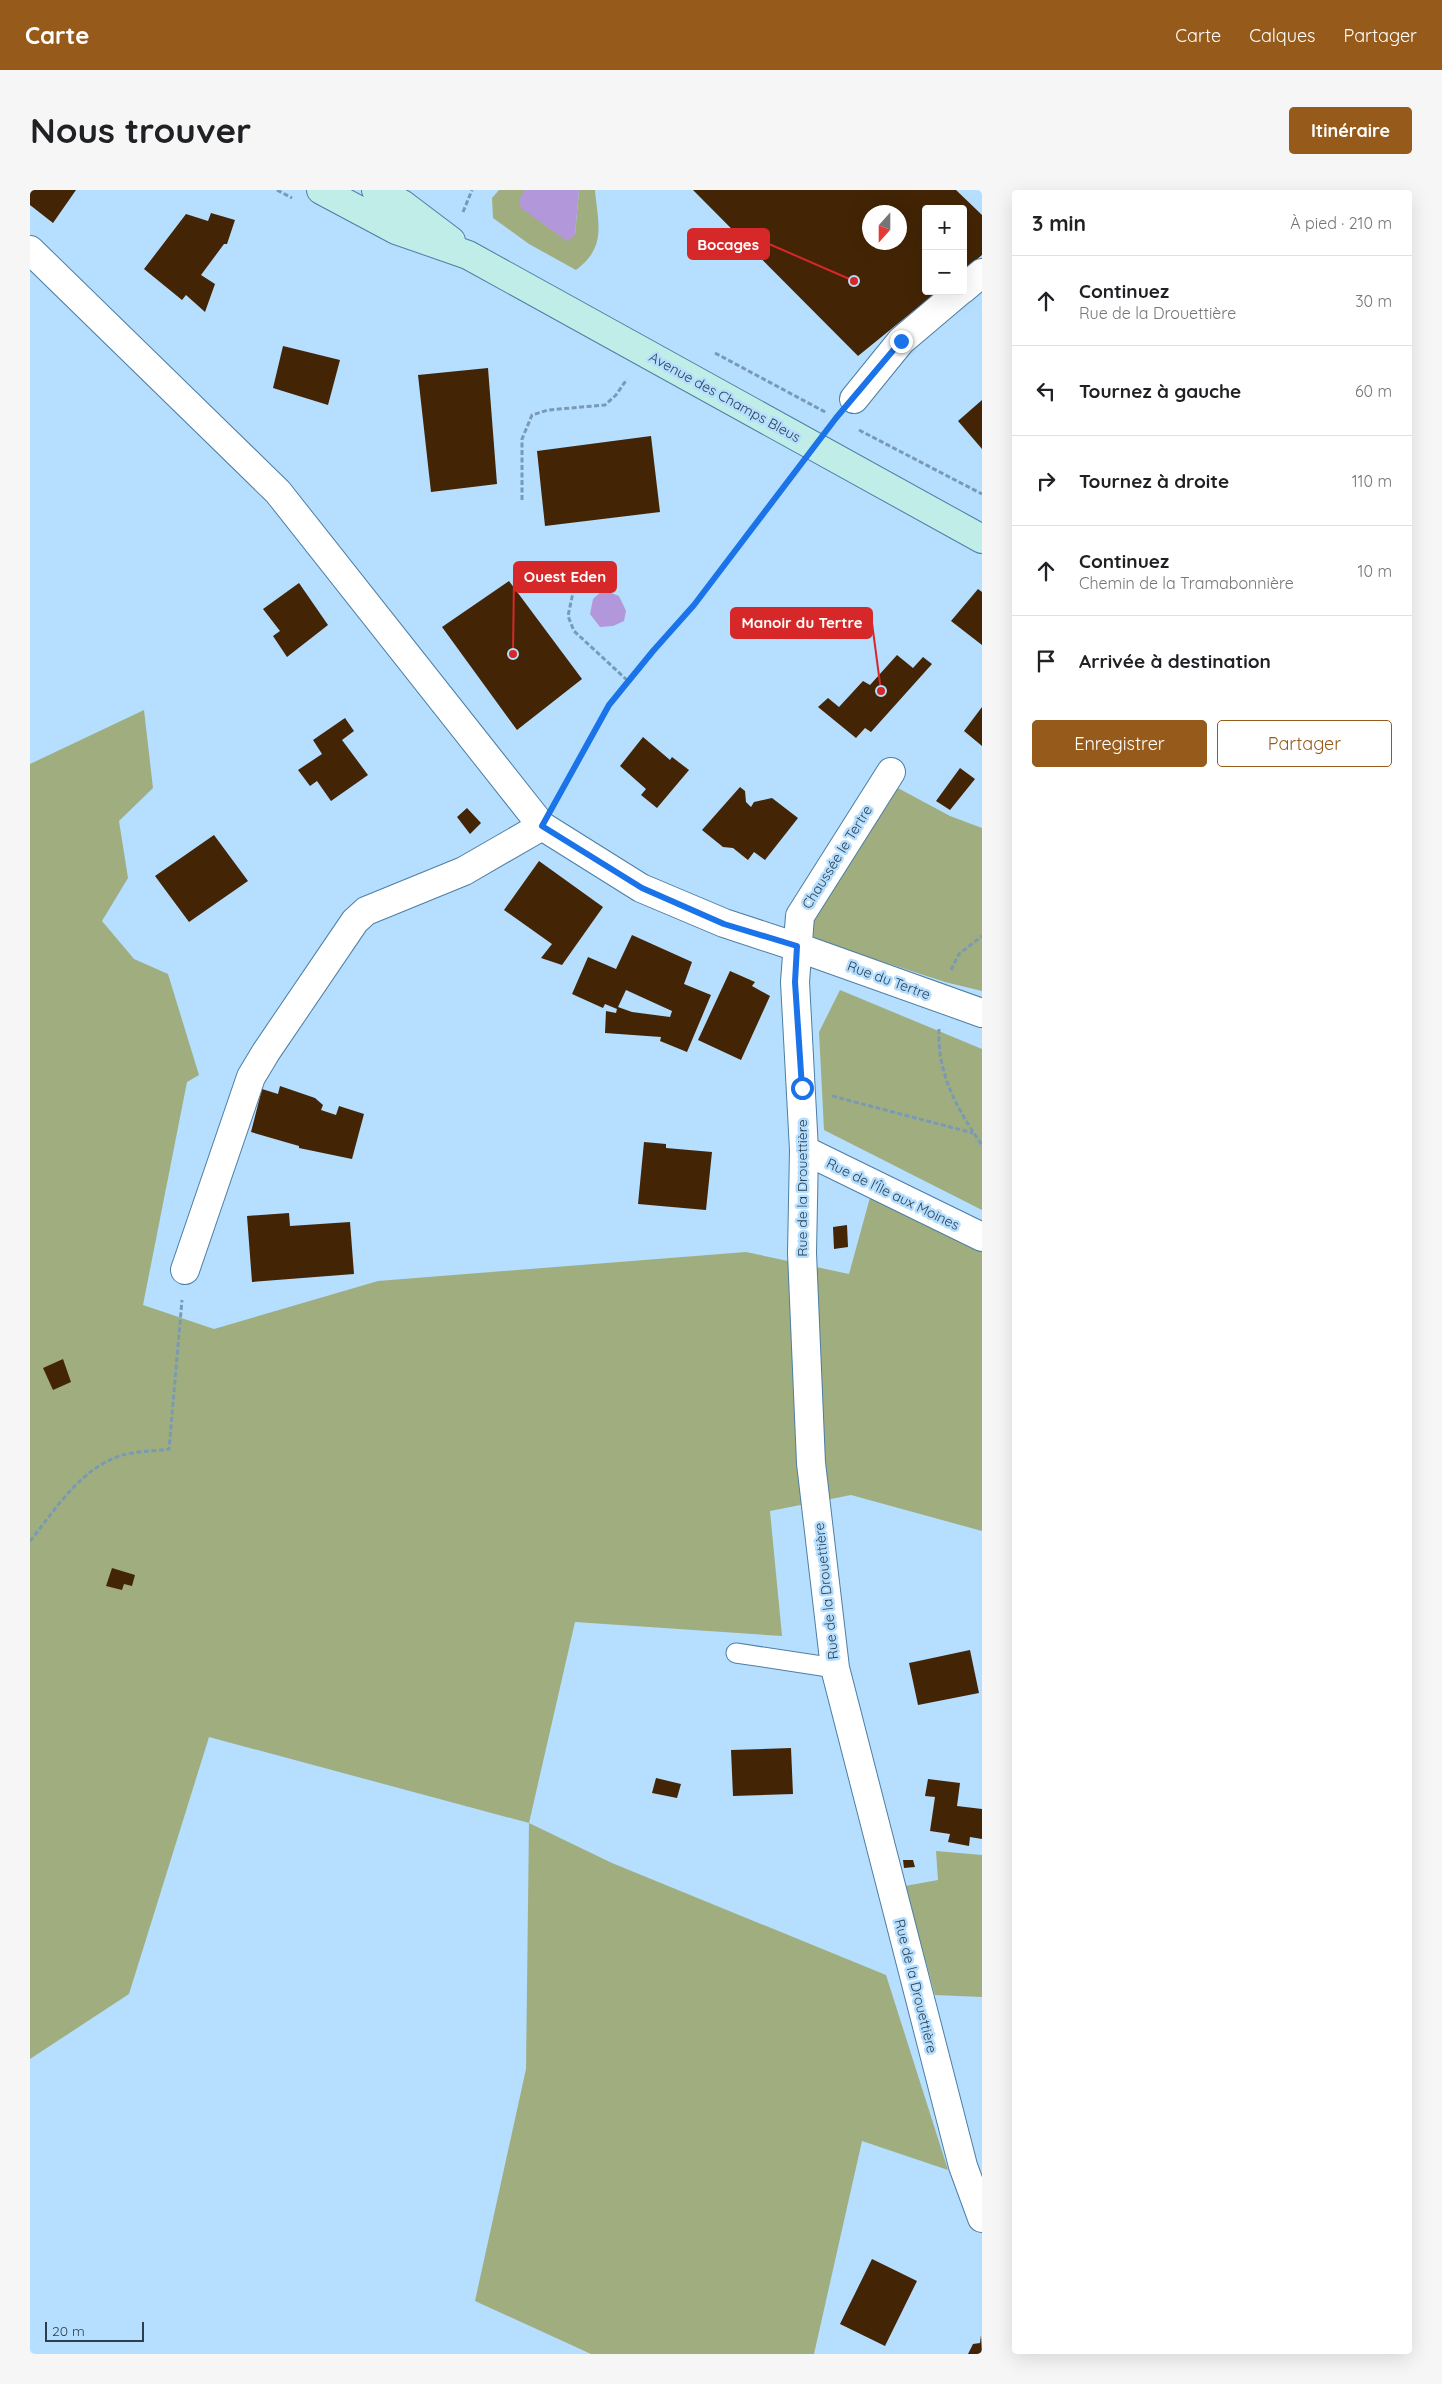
<!DOCTYPE html>
<html lang="fr">
<meta charset="utf-8">
<style>
body{margin:0;font-family:Quicksand,sans-serif;background:#f6f6f6;color:#202124}
.controls{position:absolute;right:15px;top:15px;display:grid;overflow:hidden;border-radius:5px;box-shadow:0 5px 20px #0002}
.controls button{width:45px;height:45px;display:grid;place-items:center;padding:0;border:0;border-bottom:1px solid #e0e0e0;background:#fff;color:#202124;font:25px sans-serif}
.compass{position:absolute;left:832px;top:15px;width:45px;height:45px;border-radius:50%;background:#fff;box-shadow:0 5px 20px #0002;rotate:201deg}
.scale{position:absolute;left:15px;bottom:12px;width:99px;box-sizing:border-box;padding-left:5px;border:2px solid #2a3f4f;border-top:0;font-size:14px;line-height:18px;white-space:nowrap;color:#2a3f4f;-webkit-text-stroke:4px #b5deff;paint-order:stroke}
.stop{position:absolute;width:15px;height:15px;margin:-11px;border:4px solid #1a73e8;border-radius:50%;background:#fff}
.stop.end{background:#1a73e8;border-color:#fff;box-shadow:0 1px 5px #0008}
.list{margin:0;padding:0;list-style:none}
h2{display:flex;justify-content:space-between;align-items:center;height:65px;margin:0;padding:0 20px;font-size:21px}
h2 small{font-size:16px;font-weight:400;color:#757577}
.list li{display:grid;grid-template-columns:32px 1fr auto;gap:15px;align-items:center;box-sizing:border-box;height:90px;padding:0 20px;border-top:1px solid #e0e0e0}
.list b{display:block;font-size:19px;white-space:nowrap}
.list p{margin:0;font-size:16px;white-space:nowrap;color:#757577}
.list em{font-size:16px;font-style:normal;color:#757577}
.actions{display:flex;gap:10px;padding:15px 20px}
.actions a{flex:1;padding:11px 0;border:1px solid #965a1b;border-radius:5px;text-align:center;font-size:18px;color:#965a1b}
.actions .main{background:#965a1b;color:#fff}
.icon{flex:none;width:28px;height:28px;fill:none;stroke:currentColor;stroke-width:2;stroke-linecap:round;stroke-linejoin:round}
.map{position:relative;flex:none;width:952px;height:2164px;overflow:hidden;border-radius:5px}
header{display:flex;align-items:center;gap:30px;box-sizing:border-box;height:70px;padding:0 25px;background:#965a1b;color:#fff}
header strong{font-size:24px}
nav{display:flex;gap:28px;margin-inline-start:auto;font-size:18px}
.intro{display:flex;align-items:center;justify-content:space-between;box-sizing:border-box;height:120px;padding:0 30px}
h1{margin:0;font-size:35px}
.button{padding:12px 22px;border-radius:5px;background:#965a1b;color:#fff;font-size:18px;font-weight:700}
main{display:flex;gap:30px;padding:0 30px}
aside{flex:1;background:#fff;border-radius:5px;box-shadow:0 5px 20px #0002}
.map>svg:first-child{display:block}
</style>
<header>
<strong>Carte</strong>
<nav><a>Carte</a><a>Calques</a><a>Partager</a></nav>
</header>
<div class="intro"><h1>Nous trouver</h1><a class="button">Itinéraire</a></div>
<main>
<div class="map">
<svg width="952" height="2164" viewBox="0 0 952 2164">
<rect width="100%" height="100%" fill="#b5deff"/>
<path fill="#a0ae7f" d="M 469,0 L 495,0 L 490,10 L 545,45 L 549,0 L 565,0 C 568,34 577,57 546,80 L 499,54 L 463,28 L 462,8 Z
M 114,520 L 123,598 L 89,631 L 98,688 L 72,731 L 104,769 L 138,784 L 169,885 L 157,892 L 113,1115 L 184,1139 L 348,1091 L 716,1062 L 819,1084 L 841,1004 L 952,1059 L 952,1341 L 821,1305 L 740,1321 L 752,1446 L 545,1432 L 499,1633 L 582,1673 L 856,1785 L 918,1980 L 832,1951 L 784,2164 L 561,2164 L 445,2111 L 496,1879 L 499,1633 L 179,1547 L 99,1804 L 0,1869 L 0,574 Z
M 866,597 L 920,626 L 952,638 L 952,801 L 915,792 L 783,749 L 779,737 Z
M 810,800 L 952,859 L 952,1020 L 794,940 L 789,842 Z
M 906,1661 L 952,1665 L 952,1807 L 905,1805 L 875,1696 L 908,1690 Z"/>
<path fill="#b297da" d="M 495,0 L 549,0 L 545,45 L 537,51 L 491,18 L 489,10 Z
M 573,400 L 589,406 L 596,421 L 594,431 L 583,436 L 570,437 L 560,424 L 563,409 Z"/>
<path fill="#432505" fill-rule="evenodd" d="M 0,0 L 46,0 L 23,33 L 0,15 Z
M 663,0 L 926,0 L 952,25 L 952,65 L 933,81 L 933,19 L 896,19 L 896,101 L 908,101 L 828,166 ZM 839,22 L 869,22 L 869,52 L 839,52 Z
M 181,23 L 205,30 L 197,54 L 194,54 L 171,85 L 185,94 L 175,122 L 156,105 L 152,110 L 114,79 L 156,24 L 178,31 Z
M 253,156 L 310,170 L 298,215 L 243,198 Z
M 458,178 L 467,294 L 401,302 L 388,185 Z
M 952,210 L 952,259 L 928,231 Z
M 621,246 L 630,322 L 515,336 L 507,261 Z
M 479,391 L 552,489 L 487,540 L 412,437 Z
M 269,393 L 298,435 L 257,467 L 243,446 L 250,441 L 233,419 Z
M 948,399 L 952,402 L 952,455 L 921,431 Z
M 867,465 L 883,478 L 893,467 L 902,474 L 841,542 L 835,538 L 826,548 L 788,517 L 798,508 L 809,517 L 833,491 L 840,495 Z
M 952,517 L 952,556 L 934,541 Z
M 315,528 L 324,541 L 312,550 L 338,585 L 301,611 L 287,591 L 280,596 L 268,580 L 292,564 L 283,550 Z
M 613,547 L 640,570 L 642,567 L 659,580 L 627,618 L 611,605 L 616,599 L 590,576 Z
M 930,578 L 945,589 L 920,620 L 906,611 Z
M 710,597 L 715,601 L 716,612 L 721,617 L 724,612 L 742,608 L 768,628 L 735,670 L 724,662 L 718,670 L 703,658 L 693,657 L 672,640 Z
M 437,618 L 451,633 L 440,644 L 427,627 Z
M 184,645 L 218,691 L 159,732 L 125,686 Z
M 509,671 L 573,717 L 532,775 L 511,768 L 522,754 L 474,720 Z
M 602,745 L 662,772 L 654,794 L 681,805 L 657,862 L 630,851 L 631,847 L 575,843 L 576,821 L 586,823 L 587,819 L 575,814 L 573,818 L 542,804 L 558,767 L 586,779 ZM 596,800 L 642,821 L 640,827 L 602,822 L 588,817 Z
M 700,781 L 725,792 L 722,796 L 740,806 L 711,870 L 668,850 Z
M 250,896 L 285,908 L 293,915 L 291,920 L 306,925 L 309,916 L 334,924 L 322,969 L 269,958 L 269,956 L 221,942 L 232,899 L 248,904 Z
M 614,952 L 636,954 L 636,958 L 682,962 L 676,1020 L 608,1014 Z
M 259,1023 L 260,1036 L 320,1032 L 324,1084 L 222,1092 L 217,1026 Z
M 817,1035 L 818,1057 L 804,1059 L 803,1037 Z
M 33,1169 L 41,1192 L 23,1200 L 13,1178 Z
M 82,1378 L 105,1385 L 102,1396 L 94,1394 L 92,1400 L 76,1396 Z
M 940,1460 L 949,1503 L 888,1515 L 879,1473 Z
M 761,1558 L 763,1604 L 703,1606 L 701,1560 Z
M 626,1588 L 651,1594 L 647,1608 L 622,1603 Z
M 898,1589 L 930,1593 L 927,1616 L 952,1619 L 952,1649 L 940,1647 L 939,1656 L 918,1652 L 920,1644 L 900,1641 L 905,1607 L 895,1606 Z
M 873,1670 L 883,1670 L 885,1677 L 874,1678 Z
M 842,2069 L 887,2091 L 855,2156 L 810,2134 Z
M 951,2145 L 952,2164 L 938,2164 L 943,2154 L 950,2153 Z"/>
<g fill="none" stroke-linecap="round" stroke-linejoin="round">
<defs>
<path id="service" d="M 706,1463 L 805,1478"/>
<path id="minor" d="M 0,60 L 248,302 L 512,636 L 611,698 L 694,733 L 767,757 L 952,823
M 933,99 L 952,83
M 824,209 L 871,151 L 930,101
M 861,582 L 770,726 L 765,792 L 774,960 L 772,1063 L 781,1273 L 805,1478 L 933,1976 L 952,2028
M 774,960 L 952,1047
M 155,1080 L 221,887 L 236,862 L 325,731 L 336,721 L 434,681 L 512,636"/>
<path id="secondary" d="M 291,0 L 366,40 L 438,65 L 952,349
M 346,0 L 372,14 L 421,51"/>
</defs>
<use href="#service" stroke="#4d7ea3" stroke-width="21"/>
<use href="#minor" stroke="#4d7ea3" stroke-width="30"/>
<use href="#secondary" stroke="#4d7ea3" stroke-width="30"/>
<path stroke="#7a9ab4" stroke-width="3" stroke-dasharray="5 2.5" stroke-linecap="butt" d="M 247,0 L 262,8
M 433,22 L 442,0
M 685,163 L 797,223
M 829,240 L 952,304
M 492,310 L 492,249 L 502,225 L 518,220 L 575,215 L 586,205 L 597,189
M 544,398 L 538,426 L 544,441 L 598,491
M 529,606 L 579,515 L 664,415 L 766,281
M 921,780 L 929,764 L 952,746
M 909,839 C 907,884 927,919 952,955
M 802,906 L 943,943
M 0,1351 C 26,1319 53,1274 97,1264 C 110,1261 126,1261 139,1259 L 152,1110"/>
<use href="#service" stroke="#fff" stroke-width="19"/>
<use href="#minor" stroke="#fff" stroke-width="28"/>
<use href="#secondary" stroke="#c0ede7" stroke-width="28"/>
</g>
<g fill="none" stroke-linecap="round" stroke-linejoin="round">
<path stroke="#1a73e8" stroke-width="6" d="M 772,898 L 765,792 L 767,756 L 694,734 L 612,698 L 512,636 L 579,515 L 623,461 L 664,415 L 806,228 L 871,151"/>
</g>
<g text-anchor="middle" dominant-baseline="central" stroke-width="5" stroke-linejoin="round" paint-order="stroke">
<g font-size="14" fill="#2a3f4f" stroke="#b5deff">
<text transform="translate(695 207) rotate(29)">Avenue des Champs Bleus</text>
<text transform="translate(807 667) rotate(-58)">Chaussée le Tertre</text>
<text transform="translate(859 790) rotate(20)">Rue du Tertre</text>
<text transform="translate(772 998) rotate(-90)">Rue de la Drouettière</text>
<text transform="translate(863 1004) rotate(26)">Rue de l'Île aux Moines</text>
<text transform="translate(796 1401) rotate(-96)">Rue de la Drouettière</text>
<text transform="translate(886 1796) rotate(76)">Rue de la Drouettière</text>
</g>
</g>
<path fill="none" stroke="#d62828" stroke-width="2" d="M824 91L739 54M483 464L484 387M851 501L842 433"/>
<g fill="#d62828" stroke="#b5deff" stroke-width="2">
<circle cx="824" cy="91" r="5"/>
<circle cx="483" cy="464" r="5"/>
<circle cx="851" cy="501" r="5"/>
</g>
<g fill="#d62828" stroke="#d62828" stroke-width="2">
<rect x="658" y="39" width="81" height="30" rx="5"/>
<rect x="484" y="372" width="102" height="30" rx="5"/>
<rect x="701" y="418" width="141" height="30" rx="5"/>
</g>
<g font-size="15" text-anchor="middle" font-weight="bold" fill="#fff">
<text x="698" y="60">Bocages</text>
<text x="535" y="392">Ouest Eden</text>
<text x="772" y="438">Manoir du Tertre</text>
</g>
</svg>
<div class="controls">
<button>+</button>
<button>−</button>
</div>
<svg class="compass" viewBox="-18 -18 36 36"><path d="M0-13l5 13h-10z" fill="#e53935"/><path d="M0 13l5-13h-10z" fill="#757577"/></svg>
<div class="scale">20 m</div>
<div class="stop" style="left:772px;top:898px"></div>
<div class="stop end" style="left:871px;top:151px"></div>
</div>
<aside>
<h2>3 min<small>À pied · 210 m</small></h2>
<ul class="list">
<li><svg class="icon" aria-label="ahead" viewBox="0 0 24 24"><path d="M12 20V5M6 11l6-6 6 6"/></svg><div><b>Continuez</b><p>Rue de la Drouettière</p></div><em>30 m</em></li>
<li><svg class="icon" aria-label="left" viewBox="0 0 24 24"><path d="M17 20v-9H6M10 6l-5 5 5 5"/></svg><div><b>Tournez à gauche</b></div><em>60 m</em></li>
<li><svg class="icon" aria-label="right" viewBox="0 0 24 24"><path d="M7 20v-9h11M14 6l5 5-5 5"/></svg><div><b>Tournez à droite</b></div><em>110 m</em></li>
<li><svg class="icon" aria-label="ahead" viewBox="0 0 24 24"><path d="M12 20V5M6 11l6-6 6 6"/></svg><div><b>Continuez</b><p>Chemin de la Tramabonnière</p></div><em>10 m</em></li>
<li><svg class="icon" aria-label="arrive" viewBox="0 0 24 24"><path d="M6 21V4h12l-3 4 3 4H6"/></svg><div><b>Arrivée à destination</b></div></li>
</ul>
<div class="actions"><a class="main">Enregistrer</a><a>Partager</a></div>
</aside>
</main>
